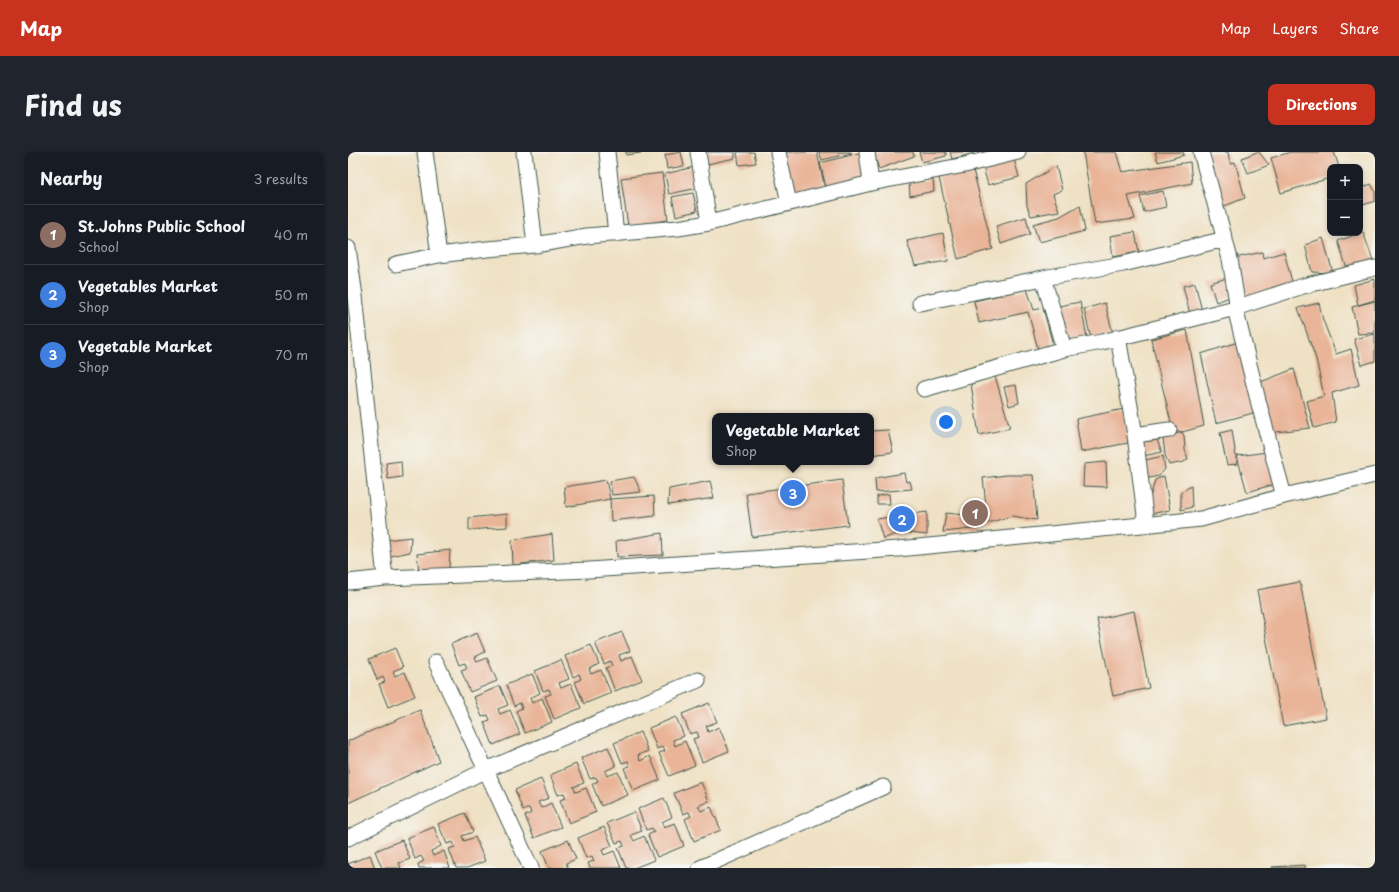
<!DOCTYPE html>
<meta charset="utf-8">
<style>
body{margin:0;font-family:"Playpen Sans",sans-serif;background:#20242c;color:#f1f3f6}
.controls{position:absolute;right:12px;top:12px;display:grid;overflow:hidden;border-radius:8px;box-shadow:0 2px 6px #0003}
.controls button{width:36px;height:36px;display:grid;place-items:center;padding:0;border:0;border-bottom:1px solid #363941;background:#171b24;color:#f1f3f6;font:20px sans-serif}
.you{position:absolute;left:598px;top:270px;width:14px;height:14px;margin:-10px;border:3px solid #fff;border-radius:50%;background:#1a73e8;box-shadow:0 0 0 6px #1a73e833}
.badge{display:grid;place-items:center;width:26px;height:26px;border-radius:50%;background:#c8321e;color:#fff;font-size:13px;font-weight:700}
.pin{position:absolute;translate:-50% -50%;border:2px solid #fff;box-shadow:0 1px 4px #0006}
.popup{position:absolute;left:364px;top:261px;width:162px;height:52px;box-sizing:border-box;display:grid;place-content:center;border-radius:8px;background:#171b24;filter:drop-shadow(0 1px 3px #0005);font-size:13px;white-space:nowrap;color:#9ea1a6}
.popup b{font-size:15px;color:#f1f3f6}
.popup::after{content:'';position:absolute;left:50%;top:100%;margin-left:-8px;border:8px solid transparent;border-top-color:#171b24}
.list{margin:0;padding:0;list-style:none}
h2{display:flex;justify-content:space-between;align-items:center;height:52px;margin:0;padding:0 16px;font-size:17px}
h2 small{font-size:13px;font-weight:400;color:#9ea1a6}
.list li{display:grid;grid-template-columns:26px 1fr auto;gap:12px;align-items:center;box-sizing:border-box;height:60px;padding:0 16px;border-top:1px solid #363941}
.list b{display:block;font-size:15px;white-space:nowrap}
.list p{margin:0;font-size:13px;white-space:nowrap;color:#9ea1a6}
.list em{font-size:13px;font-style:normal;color:#9ea1a6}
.map{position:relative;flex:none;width:1027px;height:716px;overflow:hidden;border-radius:8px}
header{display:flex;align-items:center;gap:24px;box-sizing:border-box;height:56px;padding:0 20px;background:#c8321e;color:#fff}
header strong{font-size:19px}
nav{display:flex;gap:22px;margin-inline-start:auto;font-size:14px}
.intro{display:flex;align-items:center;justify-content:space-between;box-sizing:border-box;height:96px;padding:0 24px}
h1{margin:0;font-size:28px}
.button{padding:10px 18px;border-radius:8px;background:#c8321e;color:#fff;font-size:14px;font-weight:700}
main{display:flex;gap:24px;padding:0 24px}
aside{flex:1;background:#171b24;border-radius:8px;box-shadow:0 2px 6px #0003}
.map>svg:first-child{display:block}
</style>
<header>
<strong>Map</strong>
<nav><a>Map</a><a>Layers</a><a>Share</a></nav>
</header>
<div class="intro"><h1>Find us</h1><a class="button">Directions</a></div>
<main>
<aside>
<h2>Nearby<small>3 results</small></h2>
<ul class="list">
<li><span class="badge" style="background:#8d6e63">1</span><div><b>St.Johns Public School</b><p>School</p></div><em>40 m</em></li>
<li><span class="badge" style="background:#3f7fe0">2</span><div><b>Vegetables Market</b><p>Shop</p></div><em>50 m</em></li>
<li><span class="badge" style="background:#3f7fe0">3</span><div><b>Vegetable Market</b><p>Shop</p></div><em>70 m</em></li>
</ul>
</aside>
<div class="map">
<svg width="1027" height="716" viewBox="0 0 1027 716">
<rect width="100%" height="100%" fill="#f6f6f2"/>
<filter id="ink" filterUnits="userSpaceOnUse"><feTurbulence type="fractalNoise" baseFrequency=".025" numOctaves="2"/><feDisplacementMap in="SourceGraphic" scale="8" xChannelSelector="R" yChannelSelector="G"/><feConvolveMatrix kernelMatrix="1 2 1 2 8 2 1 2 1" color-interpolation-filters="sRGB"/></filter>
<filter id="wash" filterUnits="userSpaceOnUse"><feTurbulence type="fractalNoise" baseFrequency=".012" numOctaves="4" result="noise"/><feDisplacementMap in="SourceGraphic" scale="16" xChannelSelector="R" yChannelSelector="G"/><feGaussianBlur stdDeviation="0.9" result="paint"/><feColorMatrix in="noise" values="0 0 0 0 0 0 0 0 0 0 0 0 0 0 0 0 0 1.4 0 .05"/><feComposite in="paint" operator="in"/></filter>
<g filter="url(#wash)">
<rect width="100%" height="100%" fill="#efe1c4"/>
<g id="blocks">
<path fill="#e9b497" d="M 278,0 L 293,0 L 293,1 L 278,3 Z
M 333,0 L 336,14 L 319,17 L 317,3 Z
M 354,0 L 387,0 L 387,6 L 355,13 Z
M 389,0 L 406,0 L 408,11 L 391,13 Z
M 431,0 L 469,0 L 477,37 L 445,44 Z
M 471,0 L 503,0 L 504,1 L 474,8 Z
M 525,0 L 565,0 L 566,4 L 531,17 Z
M 571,0 L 598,0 L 598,4 L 574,10 Z
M 602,0 L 625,0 L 626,1 L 604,7 Z
M 735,0 L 768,0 L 774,20 L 842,10 L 844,31 L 780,44 L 787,67 L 747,72 Z
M 807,0 L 835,0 L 836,3 L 810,10 Z
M 860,0 L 880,0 L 882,12 L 887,10 L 897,46 L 874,55 Z
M 909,0 L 911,0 L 921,13 L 900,21 L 894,6 Z
M 943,0 L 986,0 L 991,15 L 982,15 L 982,26 L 933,41 L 923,6 Z
M 511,1 L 518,25 L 479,39 L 472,11 Z
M 666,7 L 671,25 L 640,33 L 635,15 Z
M 708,14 L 714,38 L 705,42 L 711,59 L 683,64 L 679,54 L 678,32 Z
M 346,15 L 350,36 L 321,42 L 317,22 Z
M 625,18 L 645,97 L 610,107 L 591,26 Z
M 314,21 L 320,68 L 280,74 L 273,26 Z
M 585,27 L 586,39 L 562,44 L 561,31 Z
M 1023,32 L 1027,39 L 1027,49 L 1012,54 L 1012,37 Z
M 815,39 L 818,55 L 796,60 L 792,44 Z
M 345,41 L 349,59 L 328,64 L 324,45 Z
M 732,53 L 737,79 L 691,90 L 685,72 L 711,65 Z
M 678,65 L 682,82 L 653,92 L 648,74 Z
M 787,80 L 791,100 L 765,105 L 762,84 Z
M 1015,80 L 1025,108 L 999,117 L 990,89 Z
M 595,81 L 600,109 L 567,114 L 559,89 Z
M 975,86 L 985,121 L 964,120 L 957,93 Z
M 914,100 L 915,106 L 936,100 L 946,137 L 889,151 L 882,107 Z
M 879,126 L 885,144 L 868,150 L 862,131 Z
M 1027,127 L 1027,148 L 1010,153 L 1006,133 Z
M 847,131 L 854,159 L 842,162 L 835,134 Z
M 679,137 L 686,158 L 695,156 L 705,193 L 690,197 L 680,160 L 631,171 L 626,149 Z
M 1027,149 L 1027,181 L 1010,182 L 1004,155 Z
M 732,150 L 739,185 L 719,189 L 711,154 Z
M 757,151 L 765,182 L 743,187 L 736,157 Z
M 971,151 L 975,168 L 988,202 L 1003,197 L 1011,233 L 984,241 L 988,270 L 966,276 L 959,249 L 976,244 L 968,207 L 950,156 Z
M 839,178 L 856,274 L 834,280 L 825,279 L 803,187 Z
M 1027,182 L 1027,209 L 1014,213 L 1006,187 Z
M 893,189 L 909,260 L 868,271 L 853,202 Z
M 946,217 L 962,276 L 919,281 L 910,231 Z
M 647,224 L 662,276 L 631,283 L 623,232 Z
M 668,233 L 671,251 L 661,254 L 656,235 Z
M 776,257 L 780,291 L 733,300 L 728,267 Z
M 540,278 L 545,300 L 523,303 L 523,279 Z
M 884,278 L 889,312 L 879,313 L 872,281 Z
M 834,280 L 836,284 L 837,298 L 840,307 L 836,310 L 821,313 L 817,303 L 815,286 Z
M 809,288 L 814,300 L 795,304 L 793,290 Z
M 919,300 L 928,332 L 899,340 L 889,304 Z
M 815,304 L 817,317 L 811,324 L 796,327 L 793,309 Z
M 53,309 L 54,325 L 40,327 L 38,311 Z
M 758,310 L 759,335 L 735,334 L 736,312 Z
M 556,321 L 558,330 L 562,329 L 564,337 L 528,340 L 527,326 Z
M 659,323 L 685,323 L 689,368 L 664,364 L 640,371 L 635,326 Z
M 816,324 L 822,358 L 797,363 L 807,328 Z
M 286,325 L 293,340 L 264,343 L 262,329 Z
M 258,328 L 262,347 L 306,344 L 307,364 L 263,369 L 262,347 L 218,355 L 216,335 Z
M 494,328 L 500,373 L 404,385 L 398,341 Z
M 362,329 L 366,346 L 320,353 L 321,337 Z
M 843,334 L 844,355 L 833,358 L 833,340 Z
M 541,342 L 542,352 L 529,352 L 529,344 Z
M 579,360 L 579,383 L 553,380 L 535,387 L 529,367 Z
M 598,361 L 627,364 L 633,376 L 595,380 Z
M 159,362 L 159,375 L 121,378 L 121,366 Z
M 314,381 L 315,403 L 269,405 L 268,389 Z
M 204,382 L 206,408 L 165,413 L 164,388 Z
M 63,385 L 62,400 L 38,405 L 37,388 Z
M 102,398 L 101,418 L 71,419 L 69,402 Z
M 952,430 L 978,566 L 935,574 L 909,438 Z
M 786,459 L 801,536 L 765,544 L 749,467 Z
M 274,480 L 282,499 L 271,503 L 273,509 L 284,504 L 294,528 L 267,539 L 258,516 L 264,514 L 262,509 L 256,512 L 247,491 Z
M 129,481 L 137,500 L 127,505 L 129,510 L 139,506 L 149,529 L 122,540 L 113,518 L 119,516 L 117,511 L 111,513 L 103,492 Z
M 243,493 L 251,512 L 241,517 L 243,522 L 253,518 L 263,541 L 236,552 L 227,530 L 233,527 L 231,522 L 225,525 L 217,504 Z
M 47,496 L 55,515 L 45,519 L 47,524 L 57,520 L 67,544 L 40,555 L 31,532 L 37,530 L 35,525 L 29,528 L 21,507 Z
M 213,508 L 221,527 L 211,531 L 213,536 L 223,532 L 233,556 L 206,567 L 197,544 L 203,542 L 201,537 L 195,539 L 187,519 Z
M 184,522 L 192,541 L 182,546 L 184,551 L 194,546 L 204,570 L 177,581 L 168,559 L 174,556 L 172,551 L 166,554 L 158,533 Z
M 152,534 L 160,553 L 150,557 L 152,562 L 162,558 L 172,582 L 145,593 L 136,570 L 142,568 L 140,563 L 134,565 L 126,545 Z
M 361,551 L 369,570 L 358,574 L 360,580 L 371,575 L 381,599 L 354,610 L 345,587 L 351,585 L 349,580 L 342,582 L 334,562 Z
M 72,558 L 91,609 L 0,651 L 0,589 Z
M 328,565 L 336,584 L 325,588 L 327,594 L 337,589 L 347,613 L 321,624 L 311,601 L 317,599 L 315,594 L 309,597 L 301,576 Z
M 292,580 L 300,599 L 290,603 L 292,609 L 302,604 L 312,628 L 285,639 L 276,616 L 282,614 L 280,609 L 274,611 L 266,591 Z
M 260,595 L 268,614 L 257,619 L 259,624 L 270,620 L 280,643 L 253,654 L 244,632 L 250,629 L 248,625 L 242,627 L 233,606 Z
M 228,612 L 236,631 L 225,635 L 228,640 L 238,636 L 248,660 L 221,671 L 212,648 L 218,646 L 216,641 L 210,643 L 202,623 Z
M 193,627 L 201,646 L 190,650 L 193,656 L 203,651 L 213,675 L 186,686 L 177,664 L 183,661 L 181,656 L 175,659 L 167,638 Z
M 353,630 L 361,649 L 350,654 L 353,659 L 363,655 L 373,678 L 346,689 L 337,667 L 343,664 L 341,660 L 335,662 L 326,641 Z
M 316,646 L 324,665 L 314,670 L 316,675 L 327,671 L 336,694 L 309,705 L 300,683 L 306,680 L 304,676 L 298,678 L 290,657 Z
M 286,660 L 294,679 L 283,683 L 286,689 L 296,684 L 306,708 L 286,716 L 278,716 L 270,696 L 276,694 L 274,689 L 268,691 L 259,671 Z
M 117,661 L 125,680 L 114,684 L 116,689 L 127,685 L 137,709 L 119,716 L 108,716 L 101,697 L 107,695 L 105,690 L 99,692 L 90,672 Z
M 86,675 L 93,694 L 83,699 L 85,704 L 96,699 L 102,716 L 71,716 L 70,712 L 76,709 L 73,704 L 67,707 L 59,686 Z
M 256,675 L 264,694 L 254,698 L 256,703 L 266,699 L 273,716 L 242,716 L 240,711 L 246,709 L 244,704 L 238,706 L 230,686 Z
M 54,688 L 62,707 L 51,711 L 53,716 L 34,716 L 27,699 Z
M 220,688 L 228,707 L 218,711 L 220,716 L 201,716 L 194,699 Z
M 22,703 L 27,716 L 0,716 L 0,712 Z
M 957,713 L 957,716 L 924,716 L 924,715 Z"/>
</g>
</g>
<g filter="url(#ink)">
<use href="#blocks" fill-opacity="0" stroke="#3e564a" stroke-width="1"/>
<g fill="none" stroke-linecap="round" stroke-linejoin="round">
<defs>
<path id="minor" d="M 77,0 L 91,103
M 176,0 L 187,93
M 259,0 L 268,82
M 350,0 L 361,71
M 430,0 L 441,51
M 519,0 L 523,31
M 853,0 L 882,107 L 889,151 L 887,156 L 912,256 L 936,344
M 877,87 L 775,112 L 695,126 L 716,197 L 754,190 L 887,156 L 955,134 L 1027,116
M 0,96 L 7,144 L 37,426
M 48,112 L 91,103 L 139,97 L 187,93 L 239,84 L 330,76 L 361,71 L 523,31 L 617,13 L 670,0
M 572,151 L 695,126
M 770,185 L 787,283 L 797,363 L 794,373
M 576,237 L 716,197
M 787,283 L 821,278
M 0,430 L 37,426 L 241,418 L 550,397 L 794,373 L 853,367 L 936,344 L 1027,323
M 88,510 L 183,716
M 0,686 L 138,618 L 350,528
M 352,716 L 535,635"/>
</defs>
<use href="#minor" stroke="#3e564a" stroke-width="17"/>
<use href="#minor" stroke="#fff" stroke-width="15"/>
</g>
</g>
</svg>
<div class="controls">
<button>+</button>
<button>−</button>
</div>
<div class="you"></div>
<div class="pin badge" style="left:627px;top:361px;background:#8d6e63">1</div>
<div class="pin badge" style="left:554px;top:367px;background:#3f7fe0">2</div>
<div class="pin badge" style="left:445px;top:341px;background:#3f7fe0">3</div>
<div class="popup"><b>Vegetable Market</b>Shop</div>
</div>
</main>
